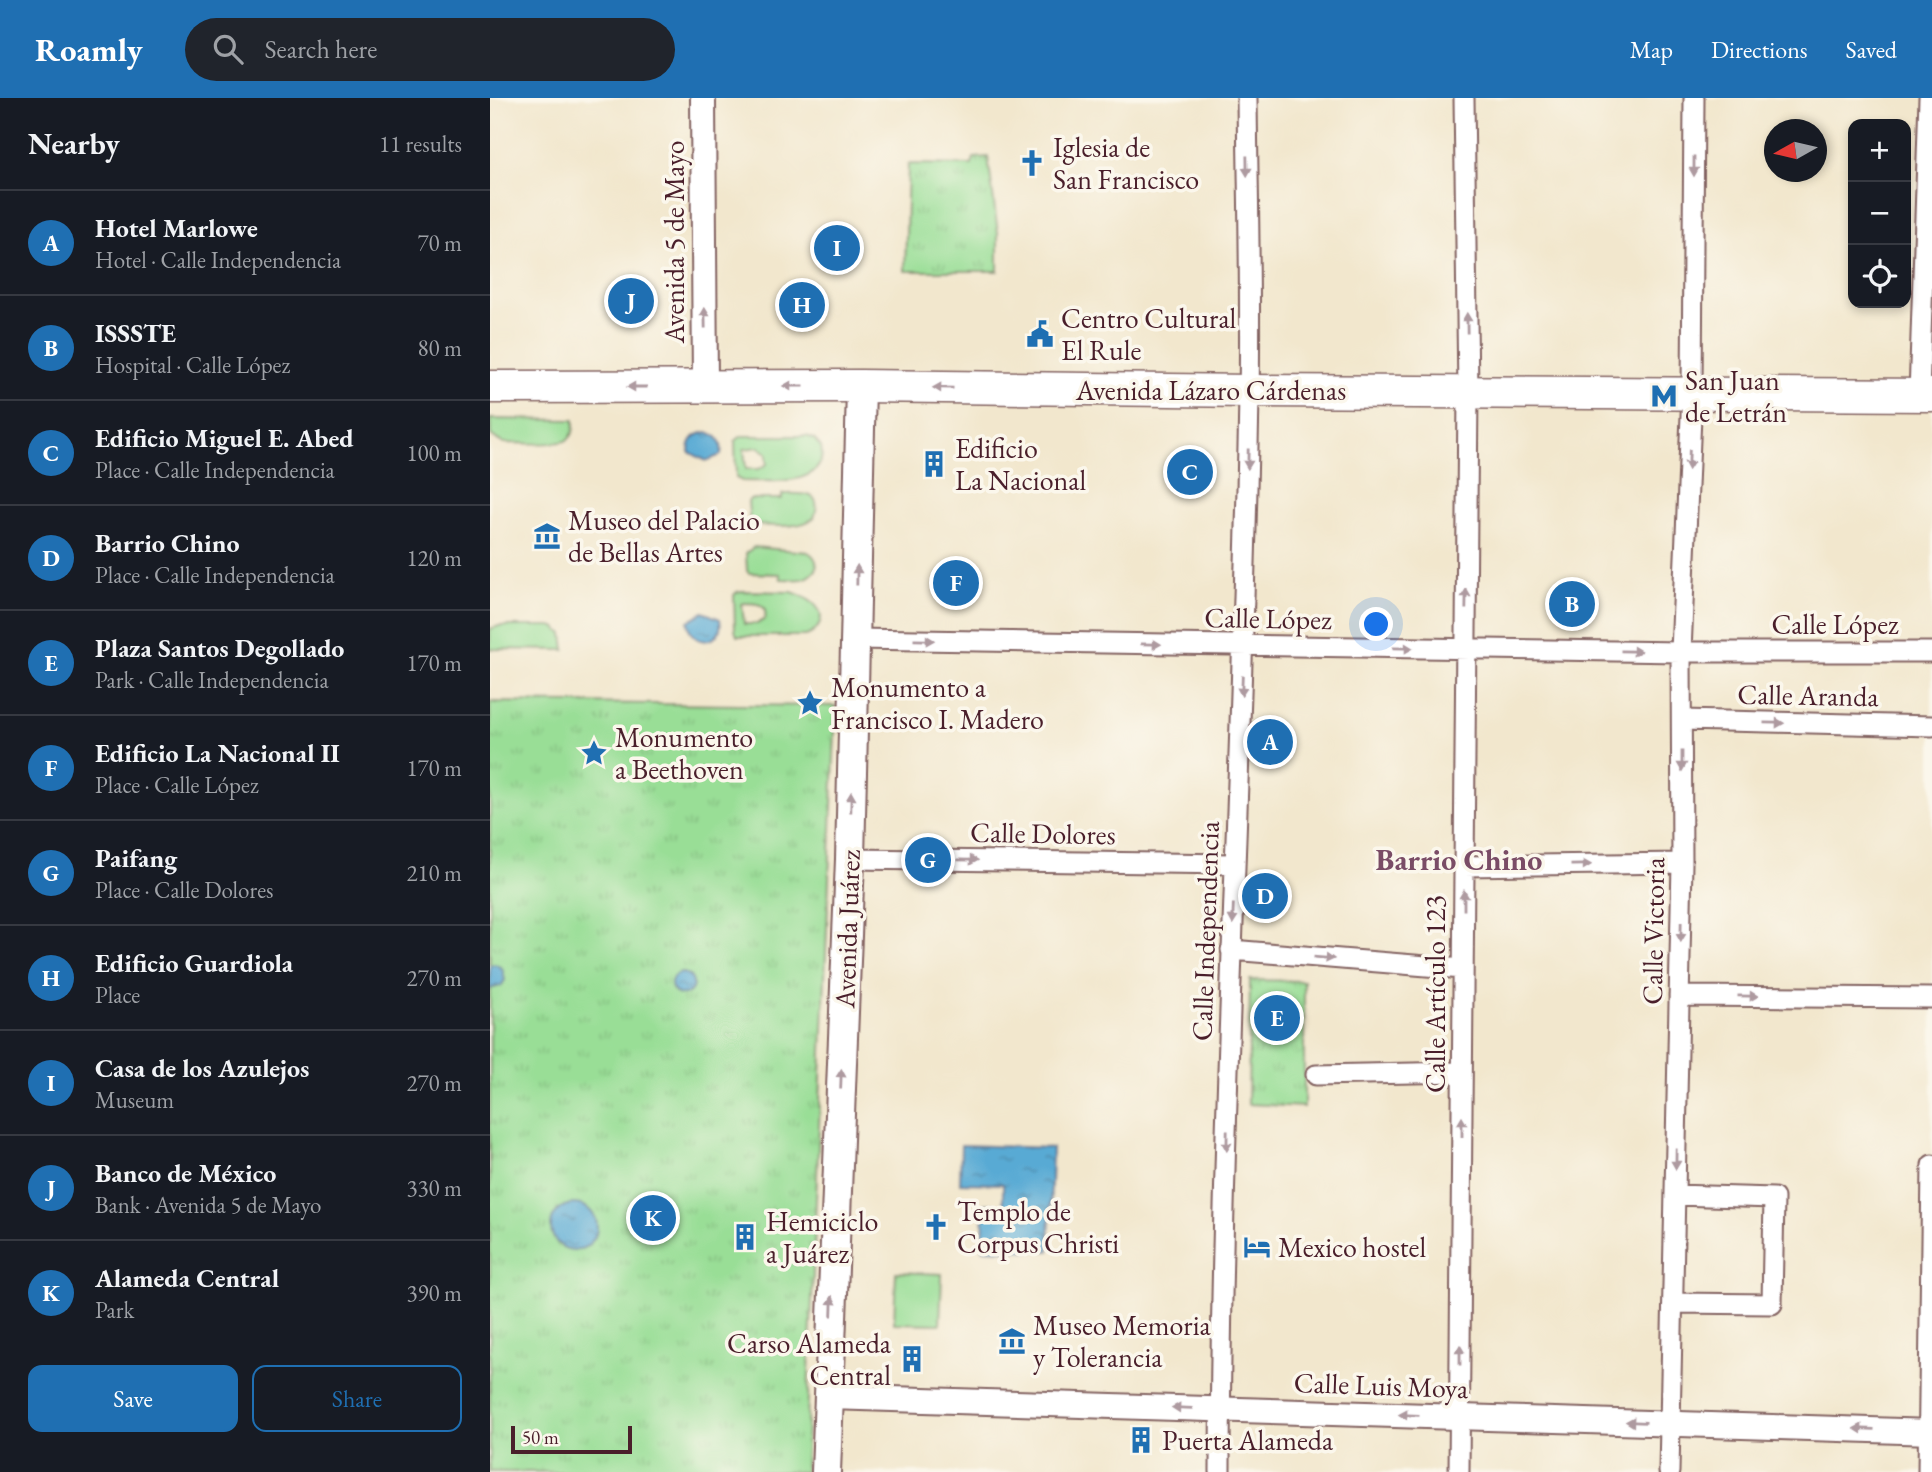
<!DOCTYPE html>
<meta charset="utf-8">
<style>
body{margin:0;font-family:"EB Garamond",serif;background:#20242c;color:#f1f3f6}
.controls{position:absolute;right:21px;top:21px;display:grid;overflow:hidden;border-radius:14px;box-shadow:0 4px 10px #0003}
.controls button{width:63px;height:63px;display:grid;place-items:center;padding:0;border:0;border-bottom:2px solid #363941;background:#171b24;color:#f1f3f6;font:35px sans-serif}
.compass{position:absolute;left:1274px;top:21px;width:63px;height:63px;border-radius:50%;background:#171b24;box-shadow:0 4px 10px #0003;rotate:262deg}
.scale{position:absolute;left:21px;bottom:18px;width:121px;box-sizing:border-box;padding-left:7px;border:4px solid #4a1f2b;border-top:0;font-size:19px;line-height:24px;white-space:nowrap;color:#4a1f2b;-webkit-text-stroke:5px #fbf7ec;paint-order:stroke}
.you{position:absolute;left:887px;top:527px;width:24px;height:24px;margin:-18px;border:5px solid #fff;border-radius:50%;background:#1a73e8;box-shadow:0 0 0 10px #1a73e833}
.badge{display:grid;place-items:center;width:46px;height:46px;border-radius:50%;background:#1f6fb2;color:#fff;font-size:23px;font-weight:700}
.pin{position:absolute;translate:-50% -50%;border:4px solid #fff;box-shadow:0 2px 7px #0006}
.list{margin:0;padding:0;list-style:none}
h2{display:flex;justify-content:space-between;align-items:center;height:91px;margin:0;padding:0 28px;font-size:30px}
h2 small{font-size:23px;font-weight:400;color:#9ea1a6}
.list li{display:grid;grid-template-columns:46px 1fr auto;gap:21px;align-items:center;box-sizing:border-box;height:105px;padding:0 28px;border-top:2px solid #363941}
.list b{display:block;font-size:26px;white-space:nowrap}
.list p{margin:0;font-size:23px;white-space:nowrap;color:#9ea1a6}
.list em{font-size:23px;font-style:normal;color:#9ea1a6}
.actions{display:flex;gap:14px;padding:21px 28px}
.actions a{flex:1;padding:16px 0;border:2px solid #1f6fb2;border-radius:14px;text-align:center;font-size:24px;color:#1f6fb2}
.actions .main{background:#1f6fb2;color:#fff}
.icon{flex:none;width:38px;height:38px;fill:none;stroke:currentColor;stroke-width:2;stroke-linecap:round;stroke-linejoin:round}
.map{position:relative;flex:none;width:1442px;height:1374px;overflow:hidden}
header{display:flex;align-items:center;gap:42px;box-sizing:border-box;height:98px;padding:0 35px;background:#1f6fb2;color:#fff}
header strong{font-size:33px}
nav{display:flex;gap:38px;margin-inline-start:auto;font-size:24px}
.search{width:490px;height:63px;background:#20242c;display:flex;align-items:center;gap:18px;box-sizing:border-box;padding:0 24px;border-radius:38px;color:#9ea1a6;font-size:26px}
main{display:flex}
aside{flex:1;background:#171b24}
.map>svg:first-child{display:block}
</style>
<header>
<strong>Roamly</strong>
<div class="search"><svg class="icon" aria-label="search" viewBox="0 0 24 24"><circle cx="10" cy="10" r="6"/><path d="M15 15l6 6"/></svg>Search here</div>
<nav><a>Map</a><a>Directions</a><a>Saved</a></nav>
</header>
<main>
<aside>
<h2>Nearby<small>11 results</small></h2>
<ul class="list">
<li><span class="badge">A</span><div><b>Hotel Marlowe</b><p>Hotel · Calle Independencia</p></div><em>70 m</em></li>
<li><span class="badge">B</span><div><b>ISSSTE</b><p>Hospital · Calle López</p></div><em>80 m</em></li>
<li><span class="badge">C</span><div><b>Edificio Miguel E. Abed</b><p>Place · Calle Independencia</p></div><em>100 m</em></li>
<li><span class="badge">D</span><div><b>Barrio Chino</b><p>Place · Calle Independencia</p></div><em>120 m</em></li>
<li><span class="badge">E</span><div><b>Plaza Santos Degollado</b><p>Park · Calle Independencia</p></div><em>170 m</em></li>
<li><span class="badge">F</span><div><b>Edificio La Nacional II</b><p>Place · Calle López</p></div><em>170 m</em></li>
<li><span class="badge">G</span><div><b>Paifang</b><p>Place · Calle Dolores</p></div><em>210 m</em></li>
<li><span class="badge">H</span><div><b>Edificio Guardiola</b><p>Place</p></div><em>270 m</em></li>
<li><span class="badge">I</span><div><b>Casa de los Azulejos</b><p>Museum</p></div><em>270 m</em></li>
<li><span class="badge">J</span><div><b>Banco de México</b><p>Bank · Avenida 5 de Mayo</p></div><em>330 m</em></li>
<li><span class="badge">K</span><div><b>Alameda Central</b><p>Park</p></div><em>390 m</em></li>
</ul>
<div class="actions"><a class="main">Save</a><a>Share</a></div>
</aside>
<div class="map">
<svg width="1442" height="1374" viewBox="0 0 1442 1374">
<defs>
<pattern id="park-tufts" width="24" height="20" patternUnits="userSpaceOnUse" patternTransform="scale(1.75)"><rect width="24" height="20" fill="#99de96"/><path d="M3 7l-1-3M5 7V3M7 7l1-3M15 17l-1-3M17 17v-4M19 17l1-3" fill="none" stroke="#85be81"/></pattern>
<pattern id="water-ripples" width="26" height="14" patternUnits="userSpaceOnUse" patternTransform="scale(1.75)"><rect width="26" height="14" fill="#59aad4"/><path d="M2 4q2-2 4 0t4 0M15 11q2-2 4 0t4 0" fill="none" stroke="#4c8aac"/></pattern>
</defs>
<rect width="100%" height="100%" fill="#fbf7ec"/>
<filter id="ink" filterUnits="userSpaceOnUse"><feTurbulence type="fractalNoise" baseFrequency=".0143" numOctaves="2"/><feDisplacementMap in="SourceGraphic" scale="14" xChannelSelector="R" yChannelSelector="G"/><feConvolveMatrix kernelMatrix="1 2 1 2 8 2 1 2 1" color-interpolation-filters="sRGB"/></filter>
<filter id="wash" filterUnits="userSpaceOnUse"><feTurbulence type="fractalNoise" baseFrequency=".00686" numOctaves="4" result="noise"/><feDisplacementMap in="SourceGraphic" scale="28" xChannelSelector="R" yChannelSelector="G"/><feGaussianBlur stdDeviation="1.57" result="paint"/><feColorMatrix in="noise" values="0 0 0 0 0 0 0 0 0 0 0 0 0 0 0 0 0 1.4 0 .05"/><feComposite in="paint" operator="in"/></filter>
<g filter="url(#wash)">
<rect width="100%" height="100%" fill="#f2e7cd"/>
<path fill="#99de96" stroke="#727e60" stroke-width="2" fill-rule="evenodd" d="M 0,321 L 84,322 C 84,330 84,338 77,342 C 68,348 27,345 14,345 L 9,343 L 1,337 Z
M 252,338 L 317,338 L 324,341 L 331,349 C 339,390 277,383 252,383 L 246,380 L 245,343 ZM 269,349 L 277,355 L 277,366 L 269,371 L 256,371 L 254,351 Z
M 292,396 C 312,396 334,392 324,420 C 308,432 281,427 262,427 L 260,424 L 258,404 L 260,401 L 292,401 Z
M 264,449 L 318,454 C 325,458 328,464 326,472 C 315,485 306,481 291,481 L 290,476 L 259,475 L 257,473 L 256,455 Z
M 251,493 L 302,494 C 316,499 337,509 329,527 C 326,533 322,536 316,538 L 247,538 L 245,532 L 244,497 L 247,494 ZM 254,505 C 266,505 278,505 275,521 L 267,526 L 254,526 L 252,506 Z
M 9,528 L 60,528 L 65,529 L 73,536 L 75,552 L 0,551 L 0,531 Z
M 406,1174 L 452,1176 L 450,1226 L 404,1225 Z"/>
<path fill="url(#park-tufts)" stroke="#727e60" stroke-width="2" d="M 498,59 L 508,135 L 508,173 L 415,173 L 418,66 L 482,67 L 484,60 Z
M 0,604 L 346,608 L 315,1374 L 0,1374 Z
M 760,882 L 814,883 L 814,1009 L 758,1006 Z"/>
<path fill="url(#water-ripples)" stroke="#526480" stroke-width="2" d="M 218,334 C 229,338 233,346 231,357 L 216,363 L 199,354 C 199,341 206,335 218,334 Z
M 213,514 L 230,521 C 235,548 199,551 198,523 Z
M 5,866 L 12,870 L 15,882 L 11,888 L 0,891 L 0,867 Z
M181 886a11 11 0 1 1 22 0a11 11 0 1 1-22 0Z
M 471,1047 L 562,1050 L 559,1153 L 493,1151 L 494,1106 L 513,1107 L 513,1086 L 470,1085 Z
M61 1129a23 23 0 1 1 46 0a23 23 0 1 1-46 0Z"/>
</g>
<g filter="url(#ink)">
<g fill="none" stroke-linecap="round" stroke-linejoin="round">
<defs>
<path id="minor" d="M 1429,297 L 1439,0
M 366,541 L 1191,554 L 1442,554
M 1192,622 L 1442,628
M 360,761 L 744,766
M 974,768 L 1192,765
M 741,852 L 973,871
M 1189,898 L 1442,900
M 826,977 L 972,974
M 1183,1205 L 1282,1206 L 1284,1100 L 1185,1097
M 730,1374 C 731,1015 753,656 759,297 C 761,198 758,99 757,0
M 969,1374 L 978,293 L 974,0
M 1179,1374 L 1192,765 L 1191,554 L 1202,294 L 1204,0
M 1438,1374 L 1442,1067"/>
<path id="tertiary" d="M 213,0 L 215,288
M 339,1299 L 1442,1334"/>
<path id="secondary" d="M 336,1374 L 360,761 L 371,288"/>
<path id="primary" d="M 0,289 L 371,288 L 760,293 L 1442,297"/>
</defs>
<use href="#minor" stroke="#856564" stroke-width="23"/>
<use href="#tertiary" stroke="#856564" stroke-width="28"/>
<use href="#secondary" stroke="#856564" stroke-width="32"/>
<use href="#primary" stroke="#856564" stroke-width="35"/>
<use href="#minor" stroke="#fff" stroke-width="19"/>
<use href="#tertiary" stroke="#fff" stroke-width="24"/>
<use href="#secondary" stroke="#fff" stroke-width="28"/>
<use href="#primary" stroke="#fff" stroke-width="32"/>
</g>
<defs><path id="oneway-solid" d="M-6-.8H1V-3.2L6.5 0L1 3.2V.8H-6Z" transform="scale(1.75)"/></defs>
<g fill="#ae9aa0">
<use href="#oneway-solid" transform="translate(757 68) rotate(89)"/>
<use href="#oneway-solid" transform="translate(1204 68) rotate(90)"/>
<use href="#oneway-solid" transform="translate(215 220) rotate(-91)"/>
<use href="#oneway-solid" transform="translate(977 225) rotate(-91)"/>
<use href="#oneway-solid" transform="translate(303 288) rotate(180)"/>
<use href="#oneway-solid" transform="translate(147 289) rotate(180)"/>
<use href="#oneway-solid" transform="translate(453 290) rotate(-179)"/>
<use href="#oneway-solid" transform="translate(758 361) rotate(91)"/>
<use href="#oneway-solid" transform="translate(1199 362) rotate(92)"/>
<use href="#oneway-solid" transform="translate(367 477) rotate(-89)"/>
<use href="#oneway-solid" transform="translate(976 501) rotate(-89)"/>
<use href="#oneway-solid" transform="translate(434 542) rotate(1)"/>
<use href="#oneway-solid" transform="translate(661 546) rotate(1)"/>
<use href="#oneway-solid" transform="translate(913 550) rotate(1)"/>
<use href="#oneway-solid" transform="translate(1141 553) rotate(1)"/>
<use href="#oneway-solid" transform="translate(752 588) rotate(92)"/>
<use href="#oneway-solid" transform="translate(1284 625) rotate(1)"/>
<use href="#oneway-solid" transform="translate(1192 663) rotate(90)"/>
<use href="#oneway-solid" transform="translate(361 704) rotate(-89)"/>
<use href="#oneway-solid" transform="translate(478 762) rotate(1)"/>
<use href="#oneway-solid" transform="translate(1091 767) rotate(-1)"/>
<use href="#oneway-solid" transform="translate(974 802) rotate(-90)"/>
<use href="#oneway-solid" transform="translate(743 816) rotate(92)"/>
<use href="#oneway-solid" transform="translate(1191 834) rotate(91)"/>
<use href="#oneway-solid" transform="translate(834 860) rotate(5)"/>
<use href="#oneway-solid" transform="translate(1258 898) rotate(1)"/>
<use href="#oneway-solid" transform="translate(351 981) rotate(-88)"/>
<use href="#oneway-solid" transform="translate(972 1029) rotate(-90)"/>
<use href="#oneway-solid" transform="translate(737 1043) rotate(91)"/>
<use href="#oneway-solid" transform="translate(1186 1061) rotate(91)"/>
<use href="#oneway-solid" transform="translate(342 1208) rotate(-88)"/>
<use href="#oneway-solid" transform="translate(970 1257) rotate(-90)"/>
<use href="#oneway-solid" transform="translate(692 1310) rotate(-178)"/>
<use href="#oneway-solid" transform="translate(919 1317) rotate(-178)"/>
<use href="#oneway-solid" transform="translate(1146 1324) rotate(-178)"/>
<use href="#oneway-solid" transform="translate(1374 1331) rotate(-178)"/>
</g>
</g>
<defs>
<symbol id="church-bare" viewBox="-9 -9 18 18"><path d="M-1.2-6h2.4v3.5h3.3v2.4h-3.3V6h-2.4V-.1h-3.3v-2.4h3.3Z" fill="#1f6fb2" stroke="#fbf7ec" stroke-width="2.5" paint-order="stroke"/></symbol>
<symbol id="civic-bare" viewBox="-9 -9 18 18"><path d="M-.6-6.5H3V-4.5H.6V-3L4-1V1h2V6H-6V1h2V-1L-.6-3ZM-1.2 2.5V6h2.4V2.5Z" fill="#1f6fb2" stroke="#fbf7ec" stroke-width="2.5" paint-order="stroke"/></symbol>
<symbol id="metro-bare" viewBox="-9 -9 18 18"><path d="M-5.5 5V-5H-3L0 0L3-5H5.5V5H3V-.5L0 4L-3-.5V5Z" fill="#1f6fb2" stroke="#fbf7ec" stroke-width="2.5" paint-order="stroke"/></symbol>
<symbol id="building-bare" viewBox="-9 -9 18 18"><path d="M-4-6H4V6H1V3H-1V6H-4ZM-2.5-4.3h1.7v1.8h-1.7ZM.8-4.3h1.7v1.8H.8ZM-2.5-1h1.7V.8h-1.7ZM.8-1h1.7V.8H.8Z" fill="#1f6fb2" stroke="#fbf7ec" stroke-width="2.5" paint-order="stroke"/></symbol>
<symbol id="museum-bare" viewBox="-9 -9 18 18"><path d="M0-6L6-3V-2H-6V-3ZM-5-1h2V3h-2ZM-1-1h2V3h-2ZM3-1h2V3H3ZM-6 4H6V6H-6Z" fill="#1f6fb2" stroke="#fbf7ec" stroke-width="2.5" paint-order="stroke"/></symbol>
<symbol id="sight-bare" viewBox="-9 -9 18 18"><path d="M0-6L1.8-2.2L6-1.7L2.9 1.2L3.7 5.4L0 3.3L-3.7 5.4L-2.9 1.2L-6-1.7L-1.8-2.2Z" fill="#1f6fb2" stroke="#fbf7ec" stroke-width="2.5" paint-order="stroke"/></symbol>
<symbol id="hotel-bare" viewBox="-9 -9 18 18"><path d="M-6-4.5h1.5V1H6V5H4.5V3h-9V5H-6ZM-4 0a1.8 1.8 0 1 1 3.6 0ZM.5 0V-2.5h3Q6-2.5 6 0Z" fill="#1f6fb2" stroke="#fbf7ec" stroke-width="2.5" paint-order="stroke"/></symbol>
</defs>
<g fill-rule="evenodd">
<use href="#church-bare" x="523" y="46" width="38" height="38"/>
<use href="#civic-bare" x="531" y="217" width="38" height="38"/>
<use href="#metro-bare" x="1155" y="279" width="38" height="38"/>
<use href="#building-bare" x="425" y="347" width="38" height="38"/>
<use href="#museum-bare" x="38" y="419" width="38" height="38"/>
<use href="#sight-bare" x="301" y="586" width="38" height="38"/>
<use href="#sight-bare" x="85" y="636" width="38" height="38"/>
<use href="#church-bare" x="427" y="1110" width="38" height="38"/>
<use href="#building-bare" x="236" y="1120" width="38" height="38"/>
<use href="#hotel-bare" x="748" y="1130" width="38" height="38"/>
<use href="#museum-bare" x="503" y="1224" width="38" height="38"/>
<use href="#building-bare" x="403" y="1242" width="38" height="38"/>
<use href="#building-bare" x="632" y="1323" width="38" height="38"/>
</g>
<g text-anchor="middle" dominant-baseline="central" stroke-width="7" stroke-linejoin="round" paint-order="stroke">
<g font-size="28" fill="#4a1f2b" stroke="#fbf7ec" text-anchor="start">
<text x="563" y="49">Iglesia de<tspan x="563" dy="32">San Francisco</tspan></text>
<text x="571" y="220">Centro Cultural<tspan x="571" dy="32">El Rule</tspan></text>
<text x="1195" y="282">San Juan<tspan x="1195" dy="32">de Letrán</tspan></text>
<text x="465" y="350">Edificio<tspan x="465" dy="32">La Nacional</tspan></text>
<text x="78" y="422">Museo del Palacio<tspan x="78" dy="32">de Bellas Artes</tspan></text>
<text x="341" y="589">Monumento a<tspan x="341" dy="32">Francisco I. Madero</tspan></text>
<text x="125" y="639">Monumento<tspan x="125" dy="32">a Beethoven</tspan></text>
<text x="467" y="1113">Templo de<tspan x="467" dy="32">Corpus Christi</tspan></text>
<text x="276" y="1123">Hemiciclo<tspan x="276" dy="32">a Juárez</tspan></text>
<text x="788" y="1149">Mexico hostel</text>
<text x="543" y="1227">Museo Memoria<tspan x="543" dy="32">y Tolerancia</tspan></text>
<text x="401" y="1245" text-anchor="end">Carso Alameda<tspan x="401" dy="32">Central</tspan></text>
<text x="672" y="1342">Puerta Alameda</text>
</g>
<g font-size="28" fill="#4a1f2b" stroke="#fbf7ec">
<text transform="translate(184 144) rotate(-90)">Avenida 5 de Mayo</text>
<text x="721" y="292">Avenida Lázaro Cárdenas</text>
<text transform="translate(778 520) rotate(1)">Calle López</text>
<text x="1345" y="526">Calle López</text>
<text transform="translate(1318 597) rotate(1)">Calle Aranda</text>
<text transform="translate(553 735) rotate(1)">Calle Dolores</text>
<text transform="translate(357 831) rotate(-88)">Avenida Juárez</text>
<text transform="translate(715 833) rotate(-88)">Calle Independencia</text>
<text transform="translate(1163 833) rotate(-89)">Calle Victoria</text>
<text transform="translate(945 896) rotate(-90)">Calle Artículo 123</text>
<text transform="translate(891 1287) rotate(2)">Calle Luis Moya</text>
</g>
<g font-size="30" font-weight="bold" fill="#7a4c66" stroke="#fbf7ec">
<text x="969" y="761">Barrio Chino</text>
</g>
</g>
</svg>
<div class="controls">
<button>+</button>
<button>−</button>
<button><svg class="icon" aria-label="locate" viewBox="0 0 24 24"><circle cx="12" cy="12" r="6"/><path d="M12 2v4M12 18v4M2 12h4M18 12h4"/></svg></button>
</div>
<svg class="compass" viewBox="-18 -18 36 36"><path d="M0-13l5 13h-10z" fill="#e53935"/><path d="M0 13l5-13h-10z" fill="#9ea1a6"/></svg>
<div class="scale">50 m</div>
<div class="you"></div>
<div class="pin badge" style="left:780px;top:644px">A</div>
<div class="pin badge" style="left:1082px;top:506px">B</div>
<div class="pin badge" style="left:700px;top:374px">C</div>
<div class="pin badge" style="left:775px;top:798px">D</div>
<div class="pin badge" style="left:787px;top:920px">E</div>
<div class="pin badge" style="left:466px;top:485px">F</div>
<div class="pin badge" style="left:438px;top:762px">G</div>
<div class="pin badge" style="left:312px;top:207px">H</div>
<div class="pin badge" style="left:347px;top:150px">I</div>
<div class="pin badge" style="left:141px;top:203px">J</div>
<div class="pin badge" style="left:163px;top:1120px">K</div>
</div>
</main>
